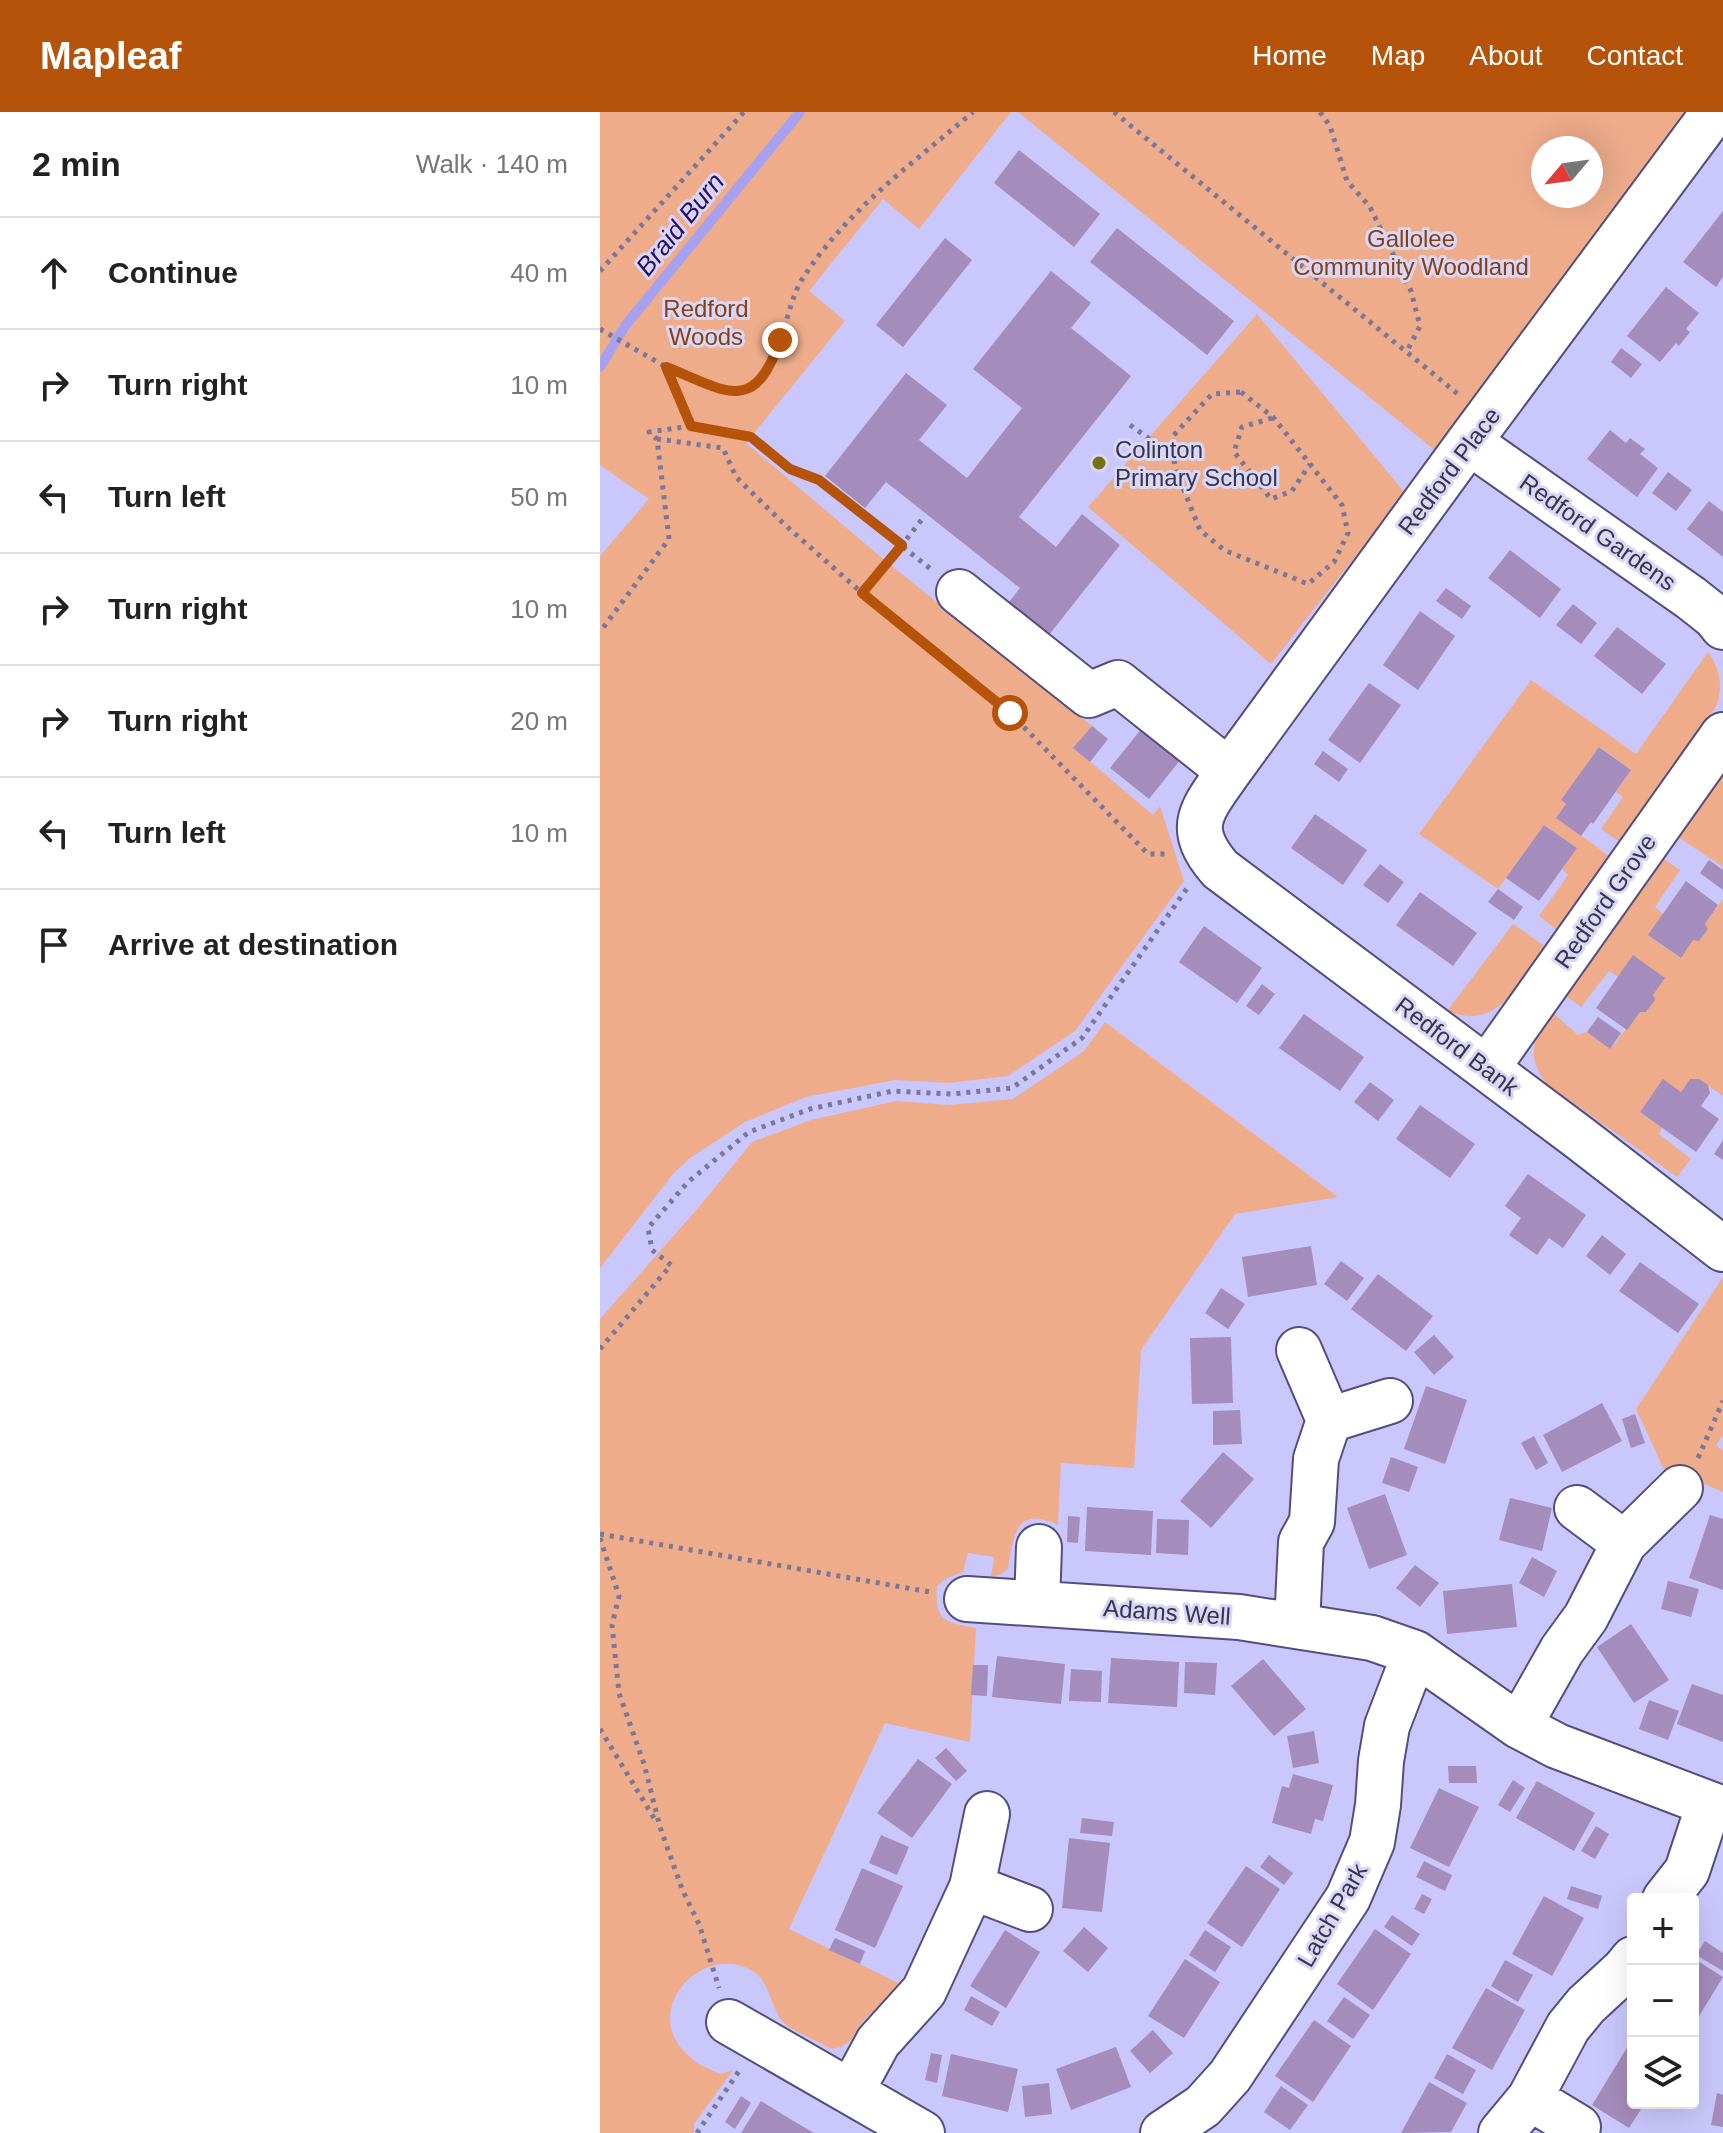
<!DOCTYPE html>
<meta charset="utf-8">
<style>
body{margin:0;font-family:Helvetica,sans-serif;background:#f6f6f6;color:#222}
.controls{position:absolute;right:24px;bottom:24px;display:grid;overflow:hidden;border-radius:8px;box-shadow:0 8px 32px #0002}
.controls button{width:72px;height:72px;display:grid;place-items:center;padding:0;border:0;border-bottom:2px solid #e0e0e0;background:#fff;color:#222;font:40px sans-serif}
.compass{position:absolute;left:931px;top:24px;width:72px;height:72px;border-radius:50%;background:#fff;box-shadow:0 8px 32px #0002;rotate:241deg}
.stop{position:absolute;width:24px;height:24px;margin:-18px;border:6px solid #b45309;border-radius:50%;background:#fff}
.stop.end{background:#b45309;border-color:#fff;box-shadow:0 2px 8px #0008}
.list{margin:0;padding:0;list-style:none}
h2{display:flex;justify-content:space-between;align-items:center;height:104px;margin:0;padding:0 32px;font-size:34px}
h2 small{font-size:26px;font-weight:400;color:#767676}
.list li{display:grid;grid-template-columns:52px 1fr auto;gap:24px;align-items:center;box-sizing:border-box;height:112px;padding:0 32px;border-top:2px solid #e0e0e0}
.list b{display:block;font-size:30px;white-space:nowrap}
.list em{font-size:26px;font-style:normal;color:#767676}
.icon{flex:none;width:44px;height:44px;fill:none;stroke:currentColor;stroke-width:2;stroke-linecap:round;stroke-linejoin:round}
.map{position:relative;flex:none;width:1123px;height:2021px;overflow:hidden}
header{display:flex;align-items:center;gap:48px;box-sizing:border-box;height:112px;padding:0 40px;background:#b45309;color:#fff}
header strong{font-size:38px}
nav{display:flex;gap:44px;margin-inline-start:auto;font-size:28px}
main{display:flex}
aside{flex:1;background:#fff}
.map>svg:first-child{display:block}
</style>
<header>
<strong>Mapleaf</strong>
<nav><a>Home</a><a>Map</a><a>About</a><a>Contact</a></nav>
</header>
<main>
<aside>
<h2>2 min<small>Walk · 140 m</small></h2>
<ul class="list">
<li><svg class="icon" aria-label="ahead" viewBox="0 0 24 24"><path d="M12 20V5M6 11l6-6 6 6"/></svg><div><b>Continue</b></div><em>40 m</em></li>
<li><svg class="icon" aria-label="right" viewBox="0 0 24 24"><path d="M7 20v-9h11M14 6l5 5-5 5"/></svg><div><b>Turn right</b></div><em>10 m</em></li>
<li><svg class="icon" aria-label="left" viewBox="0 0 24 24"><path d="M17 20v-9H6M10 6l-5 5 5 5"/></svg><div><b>Turn left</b></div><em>50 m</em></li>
<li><svg class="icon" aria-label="right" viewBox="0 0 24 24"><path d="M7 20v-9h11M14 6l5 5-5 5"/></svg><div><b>Turn right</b></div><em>10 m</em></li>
<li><svg class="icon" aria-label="right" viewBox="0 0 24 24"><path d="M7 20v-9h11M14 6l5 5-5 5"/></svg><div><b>Turn right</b></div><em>20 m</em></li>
<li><svg class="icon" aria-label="left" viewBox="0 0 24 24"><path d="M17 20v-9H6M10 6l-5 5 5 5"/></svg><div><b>Turn left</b></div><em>10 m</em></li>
<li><svg class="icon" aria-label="arrive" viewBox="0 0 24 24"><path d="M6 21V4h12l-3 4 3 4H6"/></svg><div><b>Arrive at destination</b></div></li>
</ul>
</aside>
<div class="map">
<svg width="1123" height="2021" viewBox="0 0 1123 2021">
<rect width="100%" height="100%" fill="#cac7fc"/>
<path fill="#eeac8b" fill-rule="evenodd" d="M 0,0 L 411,0 L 319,117 L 283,87 L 209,179 L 245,209 L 146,331 L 288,451 L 492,614 L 474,636 L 553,703 L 560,694 L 584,769 L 475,919 L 408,964 L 349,971 L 295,968 L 206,985 L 145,1010 L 90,1046 L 74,1061 L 0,1156 L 0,444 L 49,387 L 0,353 Z
M 418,0 L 1091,0 L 837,340 ZM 943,36 L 991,36 L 991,84 L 943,84 Z
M 657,202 L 805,381 L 671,552 L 488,395 Z
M 1108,540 C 1120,557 1123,573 1117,593 L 1020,730 L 1001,717 L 1023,685 L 1016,680 L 1031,658 L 1000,635 L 961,688 L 966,693 L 957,706 L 1009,744 L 957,818 L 939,804 L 968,763 L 962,757 L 976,736 L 945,713 L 898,777 L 819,722 L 931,568 L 1036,642 Z
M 1123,663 L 1123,755 L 1078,725 L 1115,671 Z
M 1064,747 L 1080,758 L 1055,795 L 1063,802 L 1049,823 L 1080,846 L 1093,828 L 1100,828 L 1107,817 L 1105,812 L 1123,787 L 1123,984 L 1099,967 L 1090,967 L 1081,980 L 1063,968 L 1040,1000 L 1062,1016 L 1059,1022 L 1091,1047 L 1077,1065 L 947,972 C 925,945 933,926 952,900 L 978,923 L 987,920 L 1010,937 L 1040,900 L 1046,900 L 1054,888 L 1009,859 L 981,895 L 966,884 Z
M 913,812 L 946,835 L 903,891 C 885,906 869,907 847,899 Z
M 505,910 L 738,1085 L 635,1102 L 541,1238 L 534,1356 L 461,1351 L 458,1413 C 417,1393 413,1422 408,1457 L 401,1462 L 391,1465 L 394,1445 L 368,1441 L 363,1460 L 347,1466 L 337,1474 C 334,1510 346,1510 376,1516 L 370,1630 L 285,1611 L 189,1817 L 304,1874 L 300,1883 L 265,1906 L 251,1928 L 241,1935 L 232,1937 C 222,1931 190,1918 183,1910 C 170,1896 171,1869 151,1858 C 101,1831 43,1897 84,1939 C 94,1951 106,1956 120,1962 L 133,1958 L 94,2012 L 94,2021 L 0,2021 L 0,1207 L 99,1095 L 152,1030 L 211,1008 L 296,989 L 349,993 L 413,987 L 484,939 Z
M 1123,1165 L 1123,1323 L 1116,1333 L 1123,1339 L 1123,1380 L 1093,1367 L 1068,1366 L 1036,1297 Z"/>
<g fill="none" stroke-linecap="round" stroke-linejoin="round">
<path stroke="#a7a0ee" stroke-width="10" d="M 0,255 L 25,214 L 200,0"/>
</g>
<path fill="#a48cbc" d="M 419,38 L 500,102 L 474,135 L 394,71 Z
M 1123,99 L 1123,165 L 1116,175 L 1083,150 Z
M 517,116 L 634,209 L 607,243 L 490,150 Z
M 345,126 L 372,148 L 303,235 L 276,213 Z
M 451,159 L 491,191 L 471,216 L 531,264 L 419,405 L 456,435 L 482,402 L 520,433 L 441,533 L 401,500 L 420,476 L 286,370 L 265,396 L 225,364 L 306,261 L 347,293 L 319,328 L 367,366 L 422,296 L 373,257 Z
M 1066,175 L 1099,201 L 1086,217 L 1090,220 L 1079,234 L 1076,231 L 1060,250 L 1027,224 Z
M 1021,236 L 1042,252 L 1031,266 L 1011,250 Z
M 1010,318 L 1026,331 L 1030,326 L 1045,337 L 1040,342 L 1058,356 L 1037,385 L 987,347 Z
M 1068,360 L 1092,378 L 1076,399 L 1052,381 Z
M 1109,389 L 1123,400 L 1123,445 L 1087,417 Z
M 910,438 L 961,477 L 940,506 L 888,466 Z
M 846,476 L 871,494 L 862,507 L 836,489 Z
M 973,492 L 997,511 L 981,532 L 956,513 Z
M 820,499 L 855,524 L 818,578 L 783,553 Z
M 1017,515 L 1066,552 L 1042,582 L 994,544 Z
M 769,571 L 801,593 L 760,651 L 728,628 Z
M 492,614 L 508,627 L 490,650 L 473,636 Z
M 542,616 L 581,647 L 549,687 L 510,656 Z
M 999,635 L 1031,658 L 993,712 L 991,710 L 981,724 L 956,706 L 966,692 L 961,688 Z
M 723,639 L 748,657 L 739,670 L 714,652 Z
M 715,702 L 767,738 L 743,773 L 691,736 Z
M 944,713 L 977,736 L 939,789 L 906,766 Z
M 1109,748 L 1123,758 L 1123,778 L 1100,761 Z
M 780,752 L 804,770 L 788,791 L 763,773 Z
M 1086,769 L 1118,793 L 1105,812 L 1108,817 L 1099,829 L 1093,828 L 1081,846 L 1048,823 Z
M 898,777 L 923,795 L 914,808 L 888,790 Z
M 820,780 L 877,821 L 853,854 L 796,813 Z
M 604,814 L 662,856 L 637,891 L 579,850 Z
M 1033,843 L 1065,866 L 1053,883 L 1055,888 L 1046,900 L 1040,900 L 1027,918 L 996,896 Z
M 662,872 L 675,882 L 659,903 L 646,894 Z
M 704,902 L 764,945 L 740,979 L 679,936 Z
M 998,905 L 1021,921 L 1010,937 L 987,920 Z
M 1063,967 L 1081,980 L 1090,967 L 1099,967 L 1108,973 L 1110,981 L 1101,994 L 1119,1007 L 1096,1040 L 1040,1000 Z
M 770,970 L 794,988 L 778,1009 L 754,990 Z
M 820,993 L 875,1032 L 850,1066 L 796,1027 Z
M 1123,1028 L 1123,1048 L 1114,1042 Z
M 928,1062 L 986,1103 L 963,1136 L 949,1126 L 937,1143 L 909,1123 L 921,1106 L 905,1094 Z
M 1002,1123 L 1026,1142 L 1010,1163 L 986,1144 Z
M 711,1134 L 717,1173 L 648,1185 L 642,1145 Z
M 741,1149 L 764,1166 L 747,1189 L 724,1172 Z
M 1040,1150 L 1099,1192 L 1078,1221 L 1019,1179 Z
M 778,1162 L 833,1204 L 806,1239 L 751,1197 Z
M 621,1176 L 645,1192 L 628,1217 L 605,1201 Z
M 834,1223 L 854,1245 L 834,1263 L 814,1240 Z
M 631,1225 L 633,1291 L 592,1292 L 590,1226 Z
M 826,1274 L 867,1288 L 845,1352 L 804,1337 Z
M 1002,1291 L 1022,1329 L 962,1360 L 943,1323 Z
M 640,1298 L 642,1332 L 613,1333 L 613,1299 Z
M 1035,1302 L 1045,1331 L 1031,1336 L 1022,1307 Z
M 934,1324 L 948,1351 L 936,1358 L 921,1331 Z
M 623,1340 L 654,1367 L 611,1416 L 580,1389 Z
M 791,1345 L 818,1355 L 809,1380 L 782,1371 Z
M 785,1382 L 807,1443 L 769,1457 L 747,1396 Z
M 910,1386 L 952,1396 L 942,1439 L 899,1428 Z
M 487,1395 L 553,1399 L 551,1443 L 485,1439 Z
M 1110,1403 L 1123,1407 L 1123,1478 L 1089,1466 Z
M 468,1404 L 480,1405 L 478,1431 L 467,1430 Z
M 557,1407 L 589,1408 L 588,1443 L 556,1441 Z
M 932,1445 L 957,1459 L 944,1485 L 919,1471 Z
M 815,1453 L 839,1471 L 820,1495 L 796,1476 Z
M 1068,1469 L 1099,1477 L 1091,1505 L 1061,1497 Z
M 912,1472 L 917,1515 L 847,1522 L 843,1479 Z
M 1031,1512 L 1069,1568 L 1034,1591 L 997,1535 Z
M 397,1544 L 465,1552 L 461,1592 L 392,1585 Z
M 511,1546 L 579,1550 L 577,1595 L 508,1591 Z
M 663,1547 L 706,1597 L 674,1624 L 631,1574 Z
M 585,1550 L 617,1551 L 615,1583 L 584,1581 Z
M 373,1553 L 388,1553 L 387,1584 L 371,1583 Z
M 471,1557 L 502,1559 L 501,1590 L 469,1589 Z
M 1092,1572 L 1123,1583 L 1123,1630 L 1077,1612 Z
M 1049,1588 L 1079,1599 L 1068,1628 L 1039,1617 Z
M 714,1619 L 719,1651 L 693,1656 L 687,1624 Z
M 346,1636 L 367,1659 L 356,1669 L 335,1646 Z
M 318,1647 L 352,1672 L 312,1726 L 277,1701 Z
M 848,1654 L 876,1654 L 877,1671 L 849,1671 Z
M 693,1662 L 733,1673 L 723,1709 L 715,1707 L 711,1722 L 672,1711 L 682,1674 L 689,1676 Z
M 913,1668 L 925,1676 L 910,1700 L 898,1693 Z
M 937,1669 L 995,1701 L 974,1739 L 916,1706 Z
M 839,1676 L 879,1695 L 849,1755 L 810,1736 Z
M 482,1706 L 514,1710 L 512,1724 L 480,1721 Z
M 996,1714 L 1009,1722 L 995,1747 L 981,1739 Z
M 281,1723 L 309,1735 L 297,1763 L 269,1751 Z
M 469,1726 L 510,1731 L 502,1800 L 462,1796 Z
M 669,1743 L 693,1761 L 684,1773 L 660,1755 Z
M 824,1749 L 852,1763 L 845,1779 L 816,1765 Z
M 646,1754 L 680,1777 L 642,1835 L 607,1811 Z
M 262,1756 L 303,1774 L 275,1836 L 235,1818 Z
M 971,1774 L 1002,1784 L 998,1797 L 967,1787 Z
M 822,1782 L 832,1787 L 824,1802 L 814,1797 Z
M 944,1784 L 984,1806 L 952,1864 L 912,1842 Z
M 792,1803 L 820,1822 L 812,1834 L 784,1815 Z
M 484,1815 L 508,1836 L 488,1860 L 463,1839 Z
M 775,1817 L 811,1842 L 773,1898 L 737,1872 Z
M 405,1818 L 440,1840 L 406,1896 L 370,1874 Z
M 605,1818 L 631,1835 L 615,1860 L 589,1843 Z
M 235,1826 L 265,1839 L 260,1852 L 229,1838 Z
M 1105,1829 L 1123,1841 L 1123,1859 L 1096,1843 Z
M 1093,1846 L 1123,1865 L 1093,1914 Z
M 585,1847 L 620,1870 L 584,1926 L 548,1904 Z
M 905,1848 L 933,1863 L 918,1890 L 891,1874 Z
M 886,1876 L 925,1898 L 892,1958 L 852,1936 Z
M 371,1884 L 400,1900 L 392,1914 L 364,1898 Z
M 744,1885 L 770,1903 L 753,1927 L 727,1909 Z
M 714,1908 L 751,1934 L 713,1990 L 675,1964 Z
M 553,1918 L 573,1941 L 550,1961 L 530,1939 Z
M 1028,1934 L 1033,1937 L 1033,1991 L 1045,1991 L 1029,2016 L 992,1993 Z
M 516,1935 L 531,1975 L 471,1998 L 456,1957 Z
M 331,1941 L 342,1943 L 337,1971 L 325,1968 Z
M 351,1942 L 418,1957 L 408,2000 L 342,1984 Z
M 847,1942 L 876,1958 L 863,1982 L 834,1966 Z
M 829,1970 L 867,1991 L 851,2020 L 801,2021 Z
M 449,1971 L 452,2002 L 425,2005 L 422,1974 Z
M 681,1974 L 708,1993 L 690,2018 L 664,2000 Z
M 1117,1981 L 1123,1983 L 1123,2015 L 1111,2013 Z
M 141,1984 L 151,1991 L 135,2017 L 125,2010 Z
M 161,1989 L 190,2007 L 214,2021 L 141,2021 Z"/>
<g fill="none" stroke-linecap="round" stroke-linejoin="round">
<defs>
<path id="minor" d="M 1114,0 L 869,330 L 629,659 C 602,698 584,715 620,757 L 981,1027 L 1123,1137
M 869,330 L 1091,486 L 1115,505 L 1123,515
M 359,480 L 489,583 L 518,571 L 629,659
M 887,956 L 1123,623
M 729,1308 L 790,1289
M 977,1396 L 1024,1431
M 367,1487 L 639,1505 L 772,1526 L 815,1541 L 919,1614 L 957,1634 L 1123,1697
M 437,1491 L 439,1435
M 697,1513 L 701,1430 L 712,1410 L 716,1347 L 729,1308 L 699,1238
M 919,1614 L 962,1538 L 986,1505 L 1024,1431 L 1080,1376
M 372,1775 L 430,1797
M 1065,1787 L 1087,1759 L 1109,1692
M 129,1910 L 322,2021
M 251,1980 L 278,1930 L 324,1879 L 372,1775 L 387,1702
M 930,1986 L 978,2015
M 563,2021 L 603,1994 L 630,1964 L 748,1786 L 772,1730 L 778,1693 L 781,1649 L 787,1614 L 815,1541
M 901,2021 L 930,1986 L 968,1915 L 986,1893 L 1024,1858 L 1033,1847"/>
</defs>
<use href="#minor" stroke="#534e7c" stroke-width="48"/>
<path stroke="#79779a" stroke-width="5" stroke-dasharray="4 6" stroke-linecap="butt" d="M 514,0 L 859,283
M 720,0 L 730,14 L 747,69 L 770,95 L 811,179 L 820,214 L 806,241
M 0,159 L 144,0
M 0,217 L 66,255 L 91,314 L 49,320 L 57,327 L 69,427 L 0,520
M 66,255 C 85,262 128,287 147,278 C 182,263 183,196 203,166 C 246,99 313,51 373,0
M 641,280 L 673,305 L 742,393 L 748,421 L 734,450 L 708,472 L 624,438 L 600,418 L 575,356 L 572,325 L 612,282 Z
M 672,306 L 642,315 L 634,340 L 671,387 L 692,379 L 710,352
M 530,313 L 572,343
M 91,314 L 151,325 L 190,357 L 219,368 L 332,458
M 57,327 L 123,336 L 136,365 L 184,412 L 262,481 L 410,601 L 548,742 L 566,742
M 262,481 L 288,451 L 323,406
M 0,1237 L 71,1153 L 52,1138 L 48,1116 L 88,1070 L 149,1020 L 210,997 L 293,979 L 352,982 L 412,976 L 482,926 L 588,775
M 1098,1346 L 1123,1289
M 0,1422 L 330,1480
M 0,1426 L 19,1484 L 12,1513 L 19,1581 L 44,1652 L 60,1715 L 82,1777 L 99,1812 L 119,1876
M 0,1617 L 57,1711
M 97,2021 L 139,1959"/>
<use href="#minor" stroke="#fff" stroke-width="44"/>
</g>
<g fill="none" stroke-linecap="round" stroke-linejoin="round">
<path stroke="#b45309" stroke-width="10" d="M 180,228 C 154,306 123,277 66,255 L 91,314 L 151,325 L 190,357 L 219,368 L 302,433 L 262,481 L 410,601"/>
</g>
<circle fill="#757215" stroke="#d8d7f7" stroke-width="3" cx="499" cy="351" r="8"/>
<g text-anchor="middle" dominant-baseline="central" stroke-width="6" stroke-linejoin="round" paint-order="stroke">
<g font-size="24" fill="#883f13" stroke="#d8d7f7">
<text x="811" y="126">Gallolee<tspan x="811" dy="28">Community Woodland</tspan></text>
<text x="106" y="196">Redford<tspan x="106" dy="28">Woods</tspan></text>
</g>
<g font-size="24" fill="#36354a" stroke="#d8d7f7" text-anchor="start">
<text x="515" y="337">Colinton<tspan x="515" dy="28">Primary School</tspan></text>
</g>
<g font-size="24" fill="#36354a" stroke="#d8d7f7">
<text transform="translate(849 359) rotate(-53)">Redford Place</text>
<text transform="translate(998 420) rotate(35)">Redford Gardens</text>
<text transform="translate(1005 789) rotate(-55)">Redford Grove</text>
<text transform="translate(857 934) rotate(37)">Redford Bank</text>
<text transform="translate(567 1500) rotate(4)">Adams Well</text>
<text transform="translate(732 1803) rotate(-60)">Latch Park</text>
</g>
<g font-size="26" font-style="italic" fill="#2a0e69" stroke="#d8d7f7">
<text transform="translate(80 112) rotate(-51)">Braid Burn</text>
</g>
</g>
</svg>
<div class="controls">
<button>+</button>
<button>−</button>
<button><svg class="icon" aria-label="layers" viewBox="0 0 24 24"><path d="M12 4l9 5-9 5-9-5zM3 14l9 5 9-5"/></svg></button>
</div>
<svg class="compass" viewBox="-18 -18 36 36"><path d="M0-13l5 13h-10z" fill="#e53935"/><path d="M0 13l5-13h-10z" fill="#767676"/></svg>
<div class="stop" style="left:410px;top:601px"></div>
<div class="stop end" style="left:180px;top:228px"></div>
</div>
</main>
